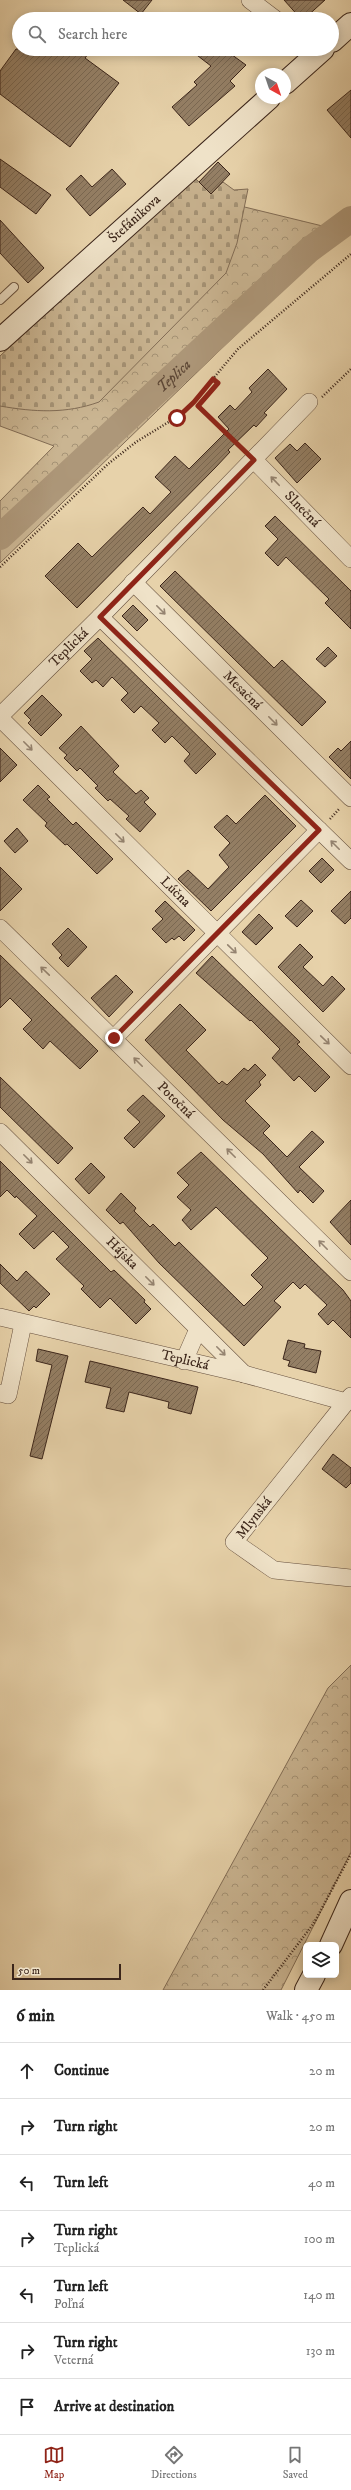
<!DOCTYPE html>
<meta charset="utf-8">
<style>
body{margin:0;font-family:"IM FELL DW Pica",serif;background:#f6f6f6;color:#222}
.controls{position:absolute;right:12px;bottom:12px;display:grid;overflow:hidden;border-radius:6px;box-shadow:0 2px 10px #0003}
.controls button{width:36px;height:36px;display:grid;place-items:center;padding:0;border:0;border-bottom:1px solid #e0e0e0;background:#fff;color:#222;font:20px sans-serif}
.compass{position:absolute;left:255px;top:68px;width:36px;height:36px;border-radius:50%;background:#fff;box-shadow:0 2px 10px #0003;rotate:140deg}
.scale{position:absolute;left:12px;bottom:10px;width:109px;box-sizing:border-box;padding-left:4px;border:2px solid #3b251a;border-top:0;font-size:11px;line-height:14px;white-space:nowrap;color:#3b251a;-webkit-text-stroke:3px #efe2c8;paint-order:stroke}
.stop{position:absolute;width:12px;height:12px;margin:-9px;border:3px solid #8f2418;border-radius:50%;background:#fff}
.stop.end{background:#8f2418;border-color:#fff;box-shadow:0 1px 4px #0008}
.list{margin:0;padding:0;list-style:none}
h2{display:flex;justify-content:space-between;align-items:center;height:52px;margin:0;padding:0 16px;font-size:17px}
h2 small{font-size:13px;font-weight:400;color:#767676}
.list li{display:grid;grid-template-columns:26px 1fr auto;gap:12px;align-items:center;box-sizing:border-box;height:56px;padding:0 16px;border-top:1px solid #e0e0e0}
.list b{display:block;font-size:15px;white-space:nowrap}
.list p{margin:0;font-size:13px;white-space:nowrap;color:#767676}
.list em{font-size:13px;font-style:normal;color:#767676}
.icon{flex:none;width:22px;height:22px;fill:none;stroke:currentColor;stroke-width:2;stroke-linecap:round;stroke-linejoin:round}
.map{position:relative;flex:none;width:351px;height:1990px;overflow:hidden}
.search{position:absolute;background:#fff;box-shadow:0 2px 10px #0003;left:12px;right:12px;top:12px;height:44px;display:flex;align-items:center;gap:10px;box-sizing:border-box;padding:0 14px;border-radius:22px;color:#767676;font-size:15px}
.sheet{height:444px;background:#fff}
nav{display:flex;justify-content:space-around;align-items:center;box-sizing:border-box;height:56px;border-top:1px solid #e0e0e0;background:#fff;font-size:11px;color:#767676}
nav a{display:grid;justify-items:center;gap:2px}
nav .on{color:#8f2418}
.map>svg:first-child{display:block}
</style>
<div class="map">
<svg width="351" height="1990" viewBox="0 0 351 1990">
<defs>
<pattern id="forest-crowns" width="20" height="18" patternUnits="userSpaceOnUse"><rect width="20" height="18" fill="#cab592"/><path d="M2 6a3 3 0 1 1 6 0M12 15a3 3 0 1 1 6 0" fill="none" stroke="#a59376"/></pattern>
<pattern id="cemetery-stones" width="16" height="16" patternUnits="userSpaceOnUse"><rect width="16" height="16" fill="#cab592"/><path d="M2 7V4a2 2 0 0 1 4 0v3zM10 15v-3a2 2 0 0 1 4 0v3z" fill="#a59376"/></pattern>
<pattern id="building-hatch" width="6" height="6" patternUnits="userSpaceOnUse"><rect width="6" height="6" fill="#947f65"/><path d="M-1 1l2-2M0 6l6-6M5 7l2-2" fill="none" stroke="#7a6852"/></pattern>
</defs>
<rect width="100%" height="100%" fill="#e7d2aa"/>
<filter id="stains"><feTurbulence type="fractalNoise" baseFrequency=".005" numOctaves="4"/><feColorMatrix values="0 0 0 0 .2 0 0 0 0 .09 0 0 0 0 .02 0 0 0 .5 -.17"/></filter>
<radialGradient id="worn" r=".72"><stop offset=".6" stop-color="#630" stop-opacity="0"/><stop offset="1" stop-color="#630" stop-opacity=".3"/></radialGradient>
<path fill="url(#forest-crowns)" stroke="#826d56" d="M 183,192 L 343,231 L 0,563 L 0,501 L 54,446 L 0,426 L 0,356 Z
M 351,1665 L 351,1852 L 281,1990 L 163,1990 L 328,1688 Z"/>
<path fill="url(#cemetery-stones)" stroke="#826d56" d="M 195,178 L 211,194 L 223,182 L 234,190 L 248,189 L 237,243 L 226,273 L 99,402 C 66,414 34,412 0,406 L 0,356 Z"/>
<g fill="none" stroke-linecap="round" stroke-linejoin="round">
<path stroke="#ad9779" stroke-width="26" id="s1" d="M 0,537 L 309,250 L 351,219"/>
</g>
<path fill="url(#building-hatch)" stroke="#3b251a" d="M 123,0 L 152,0 L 141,14 Z
M 284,0 L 325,0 L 304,19 L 301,19 Z
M 16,49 L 92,49 L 85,58 L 119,83 L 70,147 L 0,94 L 0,71 Z
M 189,49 L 224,49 L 246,65 L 230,81 L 235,86 L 189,126 L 172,107 L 197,85 L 194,82 L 211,66 Z
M 351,90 L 351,138 L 327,110 Z
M 0,159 L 51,195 L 36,214 L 0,187 Z
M 218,162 L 230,174 L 211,194 L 199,182 Z
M 112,169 L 126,184 L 90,216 L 66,189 L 81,175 L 92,187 Z
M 0,220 L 44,268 L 28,283 L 0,253 Z
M 268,369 L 287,389 L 264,413 L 267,415 L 256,427 L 254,425 L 228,450 L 230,452 L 215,468 L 77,608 L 45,576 L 78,543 L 92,557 L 143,507 L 150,514 L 171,492 L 155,477 L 175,456 L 189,469 L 229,429 L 218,417 L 230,405 L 235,410 L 252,392 L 249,388 Z
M 305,443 L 321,459 L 297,483 L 275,458 L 290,444 L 297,451 Z
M 275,516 L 351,591 L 351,629 L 325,603 L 329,599 L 286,557 L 278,566 L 265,553 L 278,539 L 265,526 Z
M 175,571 L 274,668 L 282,660 L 326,702 L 302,726 L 160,586 Z
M 133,605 L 148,620 L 137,631 L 122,616 Z
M 98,638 L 216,754 L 196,774 L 184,761 L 190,754 L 172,736 L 165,743 L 152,730 L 159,723 L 141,706 L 134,713 L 121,700 L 128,693 L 112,677 L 103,687 L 96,680 L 92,683 L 80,671 L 92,659 L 84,651 Z
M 328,647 L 337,656 L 325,667 L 316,659 Z
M 42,695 L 62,715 L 41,736 L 28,723 L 31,720 L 24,713 Z
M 81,726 L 119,766 L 113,772 L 136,794 L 141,790 L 149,798 L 144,802 L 156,814 L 140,832 L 126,819 L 129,816 L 110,799 L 108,801 L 95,788 L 98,786 L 80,768 L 77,771 L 64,758 L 67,755 L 59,748 Z
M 351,741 L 351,779 L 329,757 L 338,748 L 341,751 Z
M 0,748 L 17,765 L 0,782 Z
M 38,785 L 50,797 L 47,799 L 73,825 L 76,822 L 113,859 L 97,874 L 67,844 L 65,845 L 45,826 L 47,823 L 23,800 Z
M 265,795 L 296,826 L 211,911 L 178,879 L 188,870 L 208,889 L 229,867 L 219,855 L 230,843 L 214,827 L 227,815 L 236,824 Z
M 17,828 L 28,841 L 15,853 L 4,841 Z
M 322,858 L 334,870 L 321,883 L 309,871 Z
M 0,867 L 22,889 L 0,911 Z
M 351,891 L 351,918 L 345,924 L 331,911 Z
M 301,900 L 313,911 L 297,927 L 285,916 Z
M 165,901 L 195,930 L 184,941 L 179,936 L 174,940 L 172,938 L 166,943 L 152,929 L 163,919 L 155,911 Z
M 259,914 L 273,928 L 256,945 L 242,932 Z
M 68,928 L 87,947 L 68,967 L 59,958 L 62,955 L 52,944 Z
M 300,944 L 313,957 L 303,967 L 323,986 L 332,976 L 345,989 L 323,1012 L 278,967 Z
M 0,955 L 98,1051 L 80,1069 L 50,1041 L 43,1049 L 23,1029 L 32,1020 L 10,998 L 0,1008 Z
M 212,956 L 300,1042 L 297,1044 L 330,1077 L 315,1092 L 299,1076 L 294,1081 L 272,1058 L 280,1049 L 251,1020 L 250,1021 L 196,973 Z
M 116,975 L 133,992 L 109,1017 L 91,998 Z
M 180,1004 L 206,1030 L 186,1050 L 219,1084 L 222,1081 L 227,1085 L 244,1068 L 248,1071 L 255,1064 L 266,1075 L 259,1082 L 261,1085 L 245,1101 L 270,1126 L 263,1133 L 287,1157 L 312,1131 L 324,1142 L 299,1167 L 324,1191 L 313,1203 L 300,1190 L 298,1193 L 263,1154 L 223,1120 L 145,1040 Z
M 0,1077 L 73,1148 L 58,1164 L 0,1107 Z
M 143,1095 L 165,1116 L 134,1148 L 124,1138 L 140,1122 L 127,1110 Z
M 201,1152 L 343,1290 L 351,1301 L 351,1338 L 333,1320 L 328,1325 L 318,1314 L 327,1305 L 305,1284 L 300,1289 L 293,1282 L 274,1301 L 281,1307 L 244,1346 L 159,1263 L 123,1222 L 120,1224 L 106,1210 L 121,1193 L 136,1208 L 134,1211 L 150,1227 L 153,1224 L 175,1246 L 179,1242 L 244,1306 L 263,1287 L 251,1275 L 268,1258 L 216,1207 L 191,1230 L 182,1220 L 191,1210 L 177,1197 L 189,1185 L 177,1173 Z
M 0,1161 L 111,1272 L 114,1270 L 145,1300 L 144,1302 L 151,1309 L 136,1324 L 110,1298 L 100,1308 L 81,1289 L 84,1286 L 56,1259 L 69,1247 L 53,1231 L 34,1249 L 19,1234 L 37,1216 L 16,1196 L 15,1198 L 7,1190 L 0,1197 Z
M 91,1163 L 105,1177 L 89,1194 L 75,1179 Z
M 351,1200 L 351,1245 L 330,1222 Z
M 0,1264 L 17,1281 L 26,1271 L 50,1294 L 36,1308 L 34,1306 L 29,1311 L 0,1283 Z
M 288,1340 L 305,1344 L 304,1348 L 321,1351 L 316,1373 L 288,1366 L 290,1361 L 283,1359 Z
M 38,1349 L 68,1356 L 42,1459 L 30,1456 L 52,1365 L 36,1361 Z
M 90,1361 L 198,1387 L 191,1414 L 168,1408 L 169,1402 L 129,1392 L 124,1412 L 106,1408 L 111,1388 L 85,1382 Z
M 333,1454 L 351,1468 L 351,1483 L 346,1488 L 322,1469 Z"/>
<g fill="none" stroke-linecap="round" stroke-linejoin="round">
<defs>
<path id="lane" d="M 0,300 L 14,287"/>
<g id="street">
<path d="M 250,0 L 275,19"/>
<path id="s2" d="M 254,460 L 351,559"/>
<path id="s3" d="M 133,582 L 351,798"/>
<path d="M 100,617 L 351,861"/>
<path id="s4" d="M 0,716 L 100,617 L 309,402"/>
<path id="s5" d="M 0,718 L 351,1066"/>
<path id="s6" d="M 0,928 L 351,1272"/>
<path d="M 114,1038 L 319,830"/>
<path id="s7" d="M 0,1132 L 244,1374"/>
<path id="s8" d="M 0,1317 L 244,1374 L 346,1402"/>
<path d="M 184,1361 L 198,1329"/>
<path d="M 0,1393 L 8,1395 L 23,1324"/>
<path d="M 351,1396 L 234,1542 L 274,1570 L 351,1578"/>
</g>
<g id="secondary">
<path d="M 332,41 L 351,24"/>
<path d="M 285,83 L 323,49"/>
<path id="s9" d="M 0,340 L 269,98"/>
<path d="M 331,1945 L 351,1901"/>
<path d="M 306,1990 L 314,1975"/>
</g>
</defs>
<use href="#lane" stroke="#66503e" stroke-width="10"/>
<use href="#street" stroke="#66503e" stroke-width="18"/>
<use href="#secondary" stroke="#3b251a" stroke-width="24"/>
<path stroke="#3b251a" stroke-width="2.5" stroke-dasharray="1 2" stroke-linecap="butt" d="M 213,379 L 218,383 L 198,406 L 242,448
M 322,397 L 351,369
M 0,567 L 108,464 L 136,442 L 185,412 L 238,349 L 351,254
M 330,819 L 340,808
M 263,1990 L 314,1923 L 351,1854"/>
<use href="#lane" stroke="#efe2c8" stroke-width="8"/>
<use href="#street" stroke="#efe2c8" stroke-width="17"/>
<use href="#secondary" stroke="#efe2c8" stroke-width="22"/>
</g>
<defs><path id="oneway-shaft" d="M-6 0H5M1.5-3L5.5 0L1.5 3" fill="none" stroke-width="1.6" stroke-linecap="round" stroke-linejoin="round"/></defs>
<g stroke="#958471">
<use href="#oneway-shaft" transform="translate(275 481) rotate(-134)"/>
<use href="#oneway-shaft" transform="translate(161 610) rotate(45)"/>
<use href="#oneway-shaft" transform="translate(273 721) rotate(45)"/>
<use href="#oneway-shaft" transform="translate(28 746) rotate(45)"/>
<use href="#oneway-shaft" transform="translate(120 838) rotate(45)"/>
<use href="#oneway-shaft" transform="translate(335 845) rotate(-135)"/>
<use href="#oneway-shaft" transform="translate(232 949) rotate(44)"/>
<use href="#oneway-shaft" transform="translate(45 971) rotate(-136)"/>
<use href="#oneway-shaft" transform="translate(325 1040) rotate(44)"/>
<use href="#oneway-shaft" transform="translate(138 1062) rotate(-135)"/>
<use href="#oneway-shaft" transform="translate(231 1153) rotate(-135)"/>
<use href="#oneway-shaft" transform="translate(28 1159) rotate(45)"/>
<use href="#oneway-shaft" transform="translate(323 1245) rotate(-135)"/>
<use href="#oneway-shaft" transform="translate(150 1281) rotate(45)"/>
<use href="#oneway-shaft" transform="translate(221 1351) rotate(45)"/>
</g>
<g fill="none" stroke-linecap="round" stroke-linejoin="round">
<path stroke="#8f2418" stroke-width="5" d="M 114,1038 L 319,830 L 100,617 L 254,460 L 198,406 L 218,383 L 213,379 L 194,402 L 177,418"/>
</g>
<g text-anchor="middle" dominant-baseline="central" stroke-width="3.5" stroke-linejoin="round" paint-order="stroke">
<g font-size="14" fill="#3b251a" stroke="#efe2c8">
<text stroke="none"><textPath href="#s9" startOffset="181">Štefánikova</textPath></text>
<text stroke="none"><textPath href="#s2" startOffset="69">Slnečná</textPath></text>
<text stroke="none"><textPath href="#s4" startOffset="97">Teplická</textPath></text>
<text stroke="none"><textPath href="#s3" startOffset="154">Mesačná</textPath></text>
<text stroke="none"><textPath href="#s5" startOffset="247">Lúčna</textPath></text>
<text stroke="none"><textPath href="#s6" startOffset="246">Potočná</textPath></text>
<text stroke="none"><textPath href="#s7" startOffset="172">Hájska</textPath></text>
<text stroke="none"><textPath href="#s8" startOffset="190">Teplická</textPath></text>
<text transform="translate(254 1518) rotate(-52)">Mlynská</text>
</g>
<g font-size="15" font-style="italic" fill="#5d4736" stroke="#efe2c8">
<text stroke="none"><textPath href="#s1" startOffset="237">Teplica</textPath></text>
</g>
</g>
<rect width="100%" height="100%" filter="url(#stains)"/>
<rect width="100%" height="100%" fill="url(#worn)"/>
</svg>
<div class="controls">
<button><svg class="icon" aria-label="layers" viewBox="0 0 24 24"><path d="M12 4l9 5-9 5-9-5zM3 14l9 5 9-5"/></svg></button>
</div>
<svg class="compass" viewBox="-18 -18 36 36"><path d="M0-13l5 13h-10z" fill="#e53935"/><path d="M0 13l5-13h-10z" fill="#767676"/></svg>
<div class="scale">50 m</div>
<div class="stop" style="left:177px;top:418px"></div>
<div class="stop end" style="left:114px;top:1038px"></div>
<div class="search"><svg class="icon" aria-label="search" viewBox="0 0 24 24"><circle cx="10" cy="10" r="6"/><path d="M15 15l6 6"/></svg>Search here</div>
</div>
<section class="sheet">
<h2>6 min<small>Walk · 450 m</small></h2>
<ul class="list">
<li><svg class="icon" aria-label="ahead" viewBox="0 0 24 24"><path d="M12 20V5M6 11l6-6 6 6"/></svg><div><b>Continue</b></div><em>20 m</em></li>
<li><svg class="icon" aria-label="right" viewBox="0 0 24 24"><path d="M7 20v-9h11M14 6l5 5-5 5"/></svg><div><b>Turn right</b></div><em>20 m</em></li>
<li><svg class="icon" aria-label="left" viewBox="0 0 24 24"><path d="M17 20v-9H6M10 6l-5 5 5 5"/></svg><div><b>Turn left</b></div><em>40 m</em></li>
<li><svg class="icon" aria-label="right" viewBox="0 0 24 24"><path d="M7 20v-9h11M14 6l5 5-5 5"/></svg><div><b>Turn right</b><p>Teplická</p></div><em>100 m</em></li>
<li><svg class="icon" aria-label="left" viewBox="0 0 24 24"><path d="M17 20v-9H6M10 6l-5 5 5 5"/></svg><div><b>Turn left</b><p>Poľná</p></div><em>140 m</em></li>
<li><svg class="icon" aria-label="right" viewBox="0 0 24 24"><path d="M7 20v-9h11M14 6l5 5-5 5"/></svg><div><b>Turn right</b><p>Veterná</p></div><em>130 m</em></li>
<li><svg class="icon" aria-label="arrive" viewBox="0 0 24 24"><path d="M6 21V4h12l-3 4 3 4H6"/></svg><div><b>Arrive at destination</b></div></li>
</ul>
</section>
<nav>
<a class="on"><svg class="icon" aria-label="map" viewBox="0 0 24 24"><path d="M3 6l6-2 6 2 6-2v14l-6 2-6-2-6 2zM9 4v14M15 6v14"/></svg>Map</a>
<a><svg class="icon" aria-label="directions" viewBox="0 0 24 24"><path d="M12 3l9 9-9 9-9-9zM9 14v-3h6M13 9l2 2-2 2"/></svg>Directions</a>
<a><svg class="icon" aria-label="saved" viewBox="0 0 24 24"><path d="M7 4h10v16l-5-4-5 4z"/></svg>Saved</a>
</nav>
